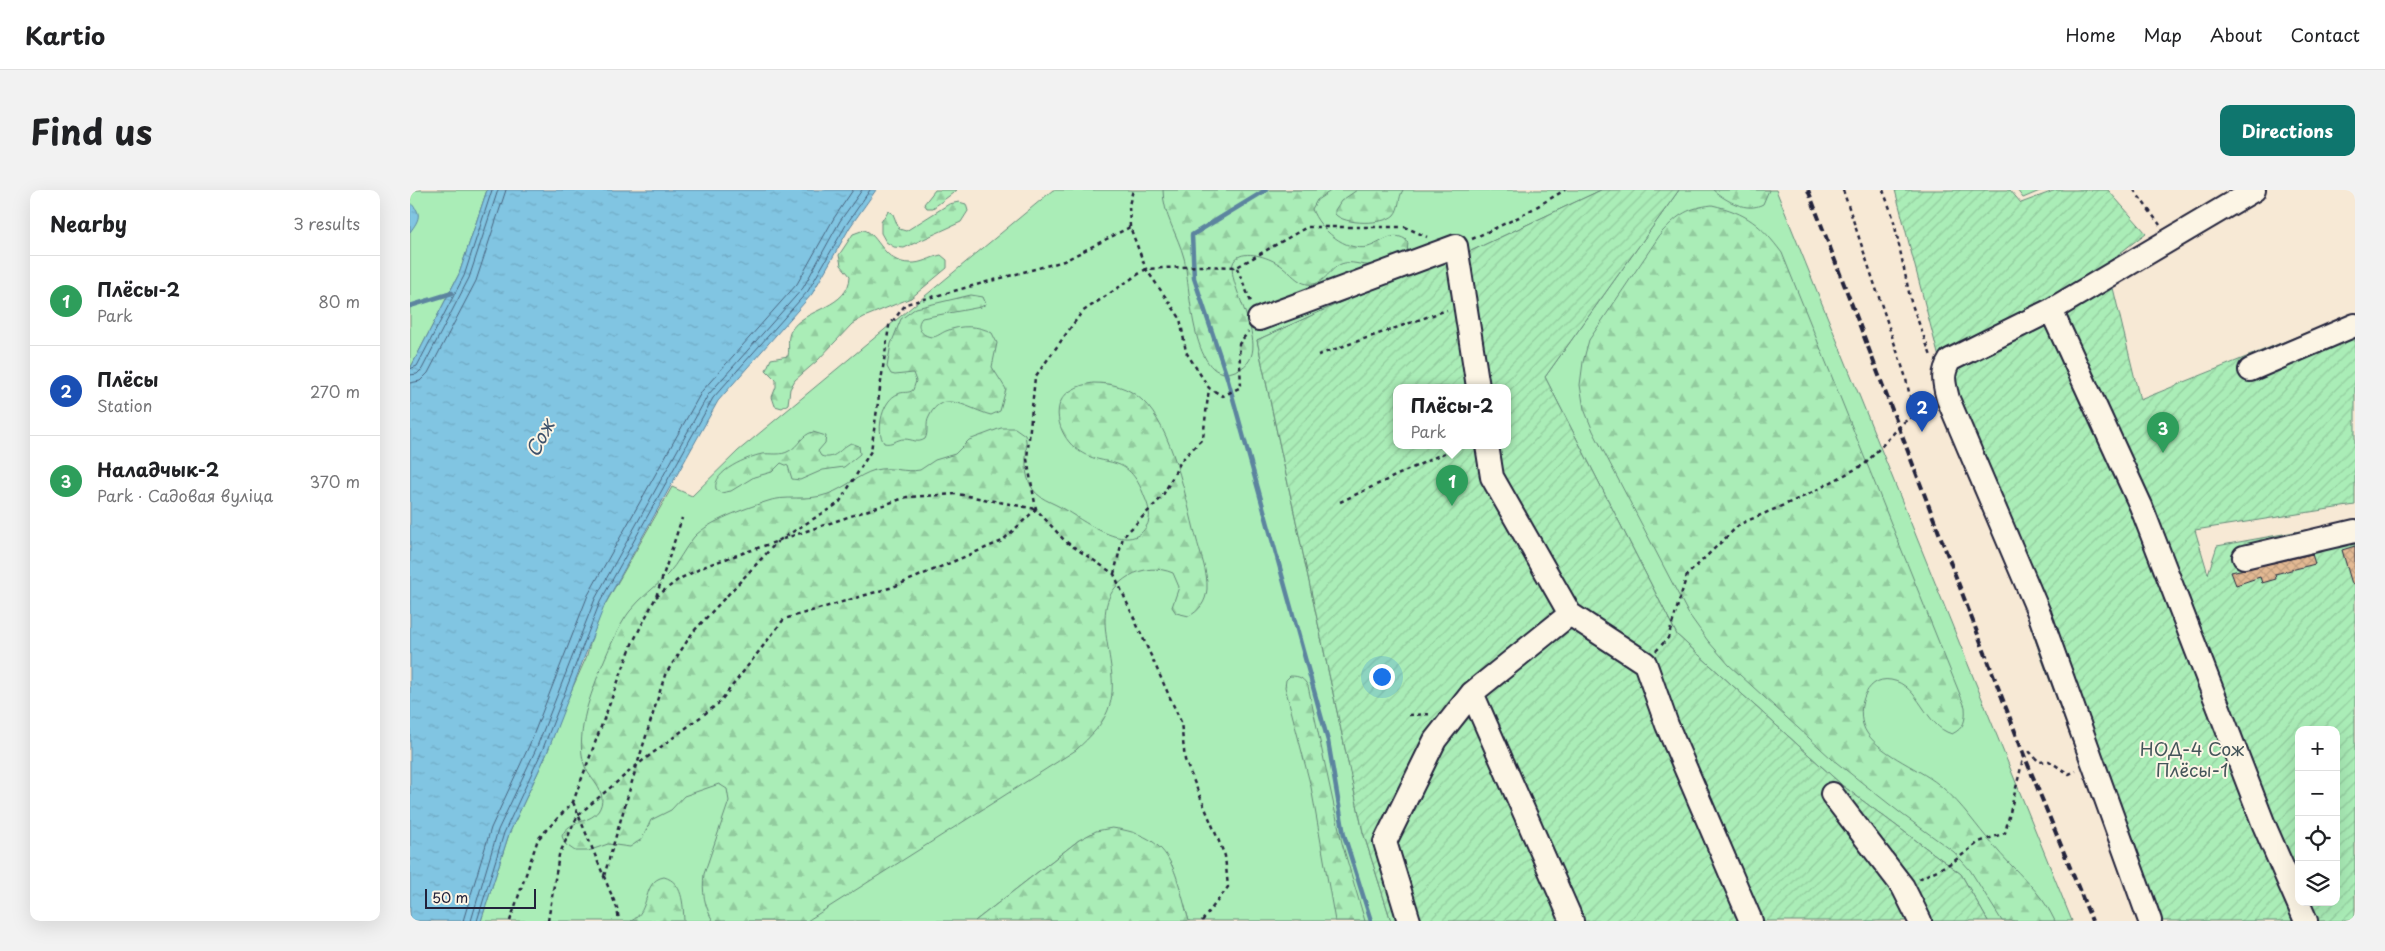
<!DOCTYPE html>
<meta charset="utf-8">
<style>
body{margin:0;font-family:"Playpen Sans",sans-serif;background:#f2f2f2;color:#202124}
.controls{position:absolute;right:15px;bottom:15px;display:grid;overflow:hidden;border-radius:10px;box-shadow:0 5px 20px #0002}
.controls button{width:45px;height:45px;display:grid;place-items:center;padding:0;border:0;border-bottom:1px solid #e0e0e0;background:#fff;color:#202124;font:25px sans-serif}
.scale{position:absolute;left:15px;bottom:12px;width:111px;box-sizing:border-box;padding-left:5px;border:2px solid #22223b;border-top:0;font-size:14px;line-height:18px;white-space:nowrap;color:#22223b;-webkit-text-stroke:4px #fcf5e5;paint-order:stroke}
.you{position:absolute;left:971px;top:486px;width:18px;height:18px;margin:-12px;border:4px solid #fff;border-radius:50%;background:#1a73e8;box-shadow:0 0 0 8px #1a73e833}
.badge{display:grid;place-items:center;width:32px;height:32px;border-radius:50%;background:#0f766e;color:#fff;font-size:16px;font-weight:700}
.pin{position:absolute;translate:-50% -41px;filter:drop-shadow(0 1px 2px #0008)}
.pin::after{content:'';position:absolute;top:26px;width:18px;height:15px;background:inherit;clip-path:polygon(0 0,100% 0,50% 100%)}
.popup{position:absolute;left:983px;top:194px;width:118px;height:65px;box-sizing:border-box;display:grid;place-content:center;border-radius:10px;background:#fff;filter:drop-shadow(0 1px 4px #0005);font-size:16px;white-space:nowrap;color:#757577}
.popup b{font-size:19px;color:#202124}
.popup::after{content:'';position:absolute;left:50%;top:100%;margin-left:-10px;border:10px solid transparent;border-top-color:#fff}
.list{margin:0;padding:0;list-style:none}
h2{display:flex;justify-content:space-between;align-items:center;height:65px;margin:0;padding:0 20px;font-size:21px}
h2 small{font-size:16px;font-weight:400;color:#757577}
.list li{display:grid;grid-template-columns:32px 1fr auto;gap:15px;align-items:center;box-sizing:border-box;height:90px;padding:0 20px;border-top:1px solid #e0e0e0}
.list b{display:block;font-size:19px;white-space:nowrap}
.list p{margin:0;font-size:16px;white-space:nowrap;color:#757577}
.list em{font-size:16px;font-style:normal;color:#757577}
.icon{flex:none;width:28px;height:28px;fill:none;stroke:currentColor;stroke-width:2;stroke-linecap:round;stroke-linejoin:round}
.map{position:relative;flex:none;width:1945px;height:731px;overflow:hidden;border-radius:10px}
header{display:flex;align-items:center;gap:30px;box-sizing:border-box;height:70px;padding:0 25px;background:#fff;border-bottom:1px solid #e0e0e0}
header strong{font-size:24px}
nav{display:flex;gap:28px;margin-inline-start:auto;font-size:18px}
.intro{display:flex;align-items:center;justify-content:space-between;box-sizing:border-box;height:120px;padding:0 30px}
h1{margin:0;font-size:35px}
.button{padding:12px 22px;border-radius:10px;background:#0f766e;color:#fff;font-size:18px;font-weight:700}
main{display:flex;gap:30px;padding:0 30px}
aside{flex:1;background:#fff;border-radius:10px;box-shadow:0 5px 20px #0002}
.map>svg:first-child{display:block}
</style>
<header>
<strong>Kartio</strong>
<nav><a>Home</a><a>Map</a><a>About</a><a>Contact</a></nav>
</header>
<div class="intro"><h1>Find us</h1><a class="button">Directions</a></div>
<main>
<aside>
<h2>Nearby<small>3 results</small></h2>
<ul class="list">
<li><span class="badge" style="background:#2e9e5b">1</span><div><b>Плёсы-2</b><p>Park</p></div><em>80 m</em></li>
<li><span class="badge" style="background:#1a4fb4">2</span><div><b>Плёсы</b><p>Station</p></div><em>270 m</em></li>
<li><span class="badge" style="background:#2e9e5b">3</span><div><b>Наладчык-2</b><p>Park · Садовая вуліца</p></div><em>370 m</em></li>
</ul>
</aside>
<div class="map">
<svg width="1945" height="731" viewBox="0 0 1945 731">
<defs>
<pattern id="forest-firs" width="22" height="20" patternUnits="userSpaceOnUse" patternTransform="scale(1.25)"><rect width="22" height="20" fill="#aaedb7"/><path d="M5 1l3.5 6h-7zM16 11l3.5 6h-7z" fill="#92cb9e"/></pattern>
<pattern id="garden-furrows" width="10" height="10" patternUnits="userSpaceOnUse" patternTransform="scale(1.25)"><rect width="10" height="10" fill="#aaedb7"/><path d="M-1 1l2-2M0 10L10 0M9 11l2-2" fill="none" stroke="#92cb9e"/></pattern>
<pattern id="water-ripples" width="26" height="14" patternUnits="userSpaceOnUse" patternTransform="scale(1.25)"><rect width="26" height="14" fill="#81c5e2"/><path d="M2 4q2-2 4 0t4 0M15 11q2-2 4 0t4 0" fill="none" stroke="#6fa9c3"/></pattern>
<pattern id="building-cross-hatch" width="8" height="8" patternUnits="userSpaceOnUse" patternTransform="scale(1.25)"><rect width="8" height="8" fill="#e3b993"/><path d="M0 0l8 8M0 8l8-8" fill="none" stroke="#c29f80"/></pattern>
</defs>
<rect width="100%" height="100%" fill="#f7e9d5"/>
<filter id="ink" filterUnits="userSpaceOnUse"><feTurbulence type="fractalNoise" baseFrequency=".02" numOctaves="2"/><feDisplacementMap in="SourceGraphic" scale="10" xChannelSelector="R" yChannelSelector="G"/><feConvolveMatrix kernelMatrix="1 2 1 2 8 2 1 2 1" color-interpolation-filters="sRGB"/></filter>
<g filter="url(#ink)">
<path fill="#aaedb7" stroke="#668879" d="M 0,0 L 77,0 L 49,84 L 0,179 Z
M 643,0 L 1191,0 L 1061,61 L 1021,72 L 847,150 L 953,642 L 981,731 L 779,731 L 762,675 L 669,650 L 565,731 L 71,731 L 99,644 L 137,563 L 153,519 L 176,468 L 188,427 L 262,297 L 282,306 L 328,261 Z
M 1269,0 L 1366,0 L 1662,731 L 1578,731 L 1551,684 L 1433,596 L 1267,445 L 1135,187 Z
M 1607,0 L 1632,0 L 1613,8 Z"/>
<path fill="url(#forest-firs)" stroke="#668879" d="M 525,0 L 547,0 L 523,18 L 517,18 L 514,14 Z
M 753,0 L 922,0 L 907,10 L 902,19 C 909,39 936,62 958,57 C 972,53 981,41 995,49 L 998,53 L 997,63 C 986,67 972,74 961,75 C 951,76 941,70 931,74 C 919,79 913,97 897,94 C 887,92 881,83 873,77 C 863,69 842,61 830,66 C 798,79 879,166 822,182 C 781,194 780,91 774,68 C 768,45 753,25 753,0 Z
M 947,0 L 993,0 C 988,8 990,18 984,25 C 974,35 934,35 925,24 L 925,20 L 931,11 Z
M 1303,0 L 1359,0 L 1353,14 C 1337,23 1316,11 1303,0 Z
M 549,12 L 556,14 L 558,21 L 551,32 L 494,58 L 484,57 L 476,52 L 471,43 L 471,32 L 478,21 L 483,24 L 489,39 L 496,41 L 539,14 Z
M 1302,15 C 1337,23 1351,35 1372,63 L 1555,517 C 1556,531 1554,538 1542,544 C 1514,536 1510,495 1481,490 C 1454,485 1444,524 1457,543 C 1472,566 1512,579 1533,598 C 1553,615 1566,636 1583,655 C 1604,681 1631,700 1645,731 L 1592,731 L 1560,680 L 1544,662 L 1493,625 L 1422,569 L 1319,475 L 1298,451 L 1278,423 L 1183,241 L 1174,219 L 1170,195 L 1173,172 L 1179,150 L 1252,42 C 1269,24 1278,18 1302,15 Z
M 454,40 C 469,44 473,73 500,73 C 511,74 521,67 531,65 L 537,70 L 537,78 L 501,108 L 454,127 L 442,134 L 407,171 L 385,190 L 380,199 L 378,214 L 372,218 L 365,216 L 362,207 L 366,197 L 366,190 L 356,180 L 361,169 L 378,166 C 380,157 376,148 382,139 C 396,118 439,118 440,86 L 431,75 L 429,65 L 443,44 Z
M 561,105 L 573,107 L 576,114 L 571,117 L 512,128 C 505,136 511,146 522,147 C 527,147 531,143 536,141 C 550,135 569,135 582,143 L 587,153 L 582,177 L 596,199 L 590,221 L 581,225 C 560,220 532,197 519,227 C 515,234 519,242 515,249 C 507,254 503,249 494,249 C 487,249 482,255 474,253 C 465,240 473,209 488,204 C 493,201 498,204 503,200 L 506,191 L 503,183 L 485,185 L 481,184 L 477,177 L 481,154 L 491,129 L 506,118 Z
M 683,193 C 702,193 718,197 732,210 C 762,237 776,309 786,347 C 790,364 798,382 797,399 C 796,412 789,421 779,426 L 766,423 L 762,417 L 769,397 L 763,383 C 749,377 733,378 719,386 C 671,415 712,470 700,514 C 695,533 680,547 666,560 L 397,731 L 303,731 C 294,715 292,702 294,684 L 319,611 L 317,599 L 309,594 L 274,606 L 261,620 L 241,630 L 232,649 L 220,657 L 198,654 L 178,661 L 165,661 L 155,654 L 152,646 C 159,628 182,635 190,618 C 198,600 179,590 174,574 C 169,559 172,537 176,521 C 183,496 204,441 220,421 C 231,407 246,397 258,384 C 268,373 274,359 284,347 C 299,331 334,319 355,312 C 375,304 397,312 418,304 C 435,298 448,285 465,280 C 481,276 495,283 510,280 L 525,270 L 545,264 L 559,250 L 591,238 L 605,238 L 615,245 C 619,261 612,278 620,294 C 627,310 642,311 655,320 C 673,330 719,366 736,337 C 742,328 739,317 735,308 C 717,258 693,281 665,258 C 648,244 639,212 662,200 C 668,196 676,194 683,193 Z
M 403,242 L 416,246 L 415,253 L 408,261 L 411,266 C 425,271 430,258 441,253 L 449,256 L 450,264 L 434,277 L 413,280 L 390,290 L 382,289 L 378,276 L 371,273 L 362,282 L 344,287 L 321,301 L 311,303 L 306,299 C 302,281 338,267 352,264 C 361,263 371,266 379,261 C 389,256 391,245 403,242 Z
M 880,486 C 890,486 893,488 898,496 L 932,653 L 955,731 L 925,731 L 901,597 L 875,497 L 876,490 Z
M 702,638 C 764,646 764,680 779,731 L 565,731 L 669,650 L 686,641 Z
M 254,687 C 273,692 273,714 274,731 L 221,731 C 242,721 231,691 254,687 Z"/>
<path fill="url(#garden-furrows)" stroke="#668879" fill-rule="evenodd" d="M 1191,0 L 1269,0 L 1135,187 L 1267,445 L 1433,596 L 1551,684 L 1578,731 L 981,731 L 953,642 L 847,150 L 1021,72 L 1061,61 ZM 987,197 L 1097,197 L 1097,255 L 987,255 Z
M 1485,0 L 1600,0 L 1611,13 L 1646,0 L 1698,0 L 1736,43 L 1697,73 L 1730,210 L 1945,123 L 1945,315 L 1785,340 L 1798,384 L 1807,356 L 1945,331 L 1945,731 L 1729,731 L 1631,467 L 1528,164 ZM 1889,540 L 1926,540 L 1926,712 L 1889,712 Z"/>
<path fill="url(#water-ripples)" stroke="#5b849f" d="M 77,0 L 466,0 L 440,37 L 402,104 L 308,211 L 195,414 L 137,563 L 99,644 L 71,731 L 0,731 L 0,179 L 49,84 Z
M 0,13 C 13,23 9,30 0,42 Z"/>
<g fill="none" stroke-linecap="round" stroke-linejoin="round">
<path stroke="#48637e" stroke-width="1" d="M 0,179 L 7,176 L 54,86 L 82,0
M 0,185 L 7,184 L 12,179 L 59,88 L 88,0
M 0,193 L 10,191 L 18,183 L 66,91 L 96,0
M 53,731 L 81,638 L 119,556 L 178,405 L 292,201 L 387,94 L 424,28 L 443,0
M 61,731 L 88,640 L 126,559 L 185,409 L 298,205 L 393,98 L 430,31 L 452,0
M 67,731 L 94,643 L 132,561 L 190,412 L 303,208 L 398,101 L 436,35 L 460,0"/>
<path stroke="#5b849f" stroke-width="4.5" d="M 856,0 L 782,45 L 784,88 L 817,187 L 918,551 L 934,645 L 961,731
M 0,116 L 42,103"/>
</g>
<path fill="url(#building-cross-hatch)" stroke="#22223b" d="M 1945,356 L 1945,393 L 1942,394 L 1932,360 Z
M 1902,364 L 1905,374 L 1865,384 L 1866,389 L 1852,393 L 1850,387 L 1826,395 L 1821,382 Z"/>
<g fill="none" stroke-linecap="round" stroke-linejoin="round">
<defs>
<path id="minor" d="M 1641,120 L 1731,316 L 1854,635 L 1896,731
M 849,129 L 1046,56 L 1068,197
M 1840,180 L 1945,135
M 1077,255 L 1082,287 L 1160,424 L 1235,473 L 1257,535 L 1341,731
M 1834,367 L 1945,341
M 1062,503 L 1162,731
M 1422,604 L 1493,697 L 1510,731
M 999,731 L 975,652 L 1025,550 L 1062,503 L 1160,424
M 1740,731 L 1629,423 L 1538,209 C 1534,193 1531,184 1540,170 L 1641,120 L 1844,0"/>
</defs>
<use href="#minor" stroke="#22223b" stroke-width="26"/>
<path stroke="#22223b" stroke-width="2.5" stroke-dasharray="4 4" stroke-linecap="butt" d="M 1433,0 L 1495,185 L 1503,219
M 1473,0 L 1483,27 L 1501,112 L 1521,166
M 1724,0 L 1750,35
M 720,37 L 719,15 L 723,0
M 1062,49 L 1109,27 L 1155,0
M 827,78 L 841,112
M 908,165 L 1037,120
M 930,312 L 1051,255
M 373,349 L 497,307 L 547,304 L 626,319
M 704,384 L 713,347 L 752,307 L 771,271 L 793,248 L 799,198
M 246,407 L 269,389 L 298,375 L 368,351 L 429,313 L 461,261 L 479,136 L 496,114 L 654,71 L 720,37 L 736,79 L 770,128 L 776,162 L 799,198 L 813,206 L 831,197 L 829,154 L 838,142
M 1246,461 L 1258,448 L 1277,385 L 1330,334 L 1397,305 L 1455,274 L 1494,232 L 1500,229 L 1503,219 L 1520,214
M 999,525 L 1022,524
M 163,612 L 207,718 L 209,731
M 194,686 L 227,575 L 309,513 L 374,429 L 483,397 L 592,351 L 626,319
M 1509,689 L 1543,672 L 1569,652 L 1595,643 L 1614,565 L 1620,562 L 1629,572 L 1639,571 L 1659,584 L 1666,581
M 100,731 L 128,649 L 163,612 L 222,454 L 246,407 L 272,328
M 138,731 L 149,665 L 168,625 L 227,575 L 255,485 L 283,442 L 368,351
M 792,731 L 818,697 L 815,666 L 775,570 L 771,532 L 704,384 L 655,351 L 626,319 L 617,269 L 625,187 L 672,122 L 736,79 L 790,76 L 827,77 L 897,37 L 995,37 L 1017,47"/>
<use href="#minor" stroke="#fcf5e5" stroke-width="22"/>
<path stroke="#22223b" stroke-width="4" stroke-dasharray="8 4" stroke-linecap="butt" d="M 1398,0 L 1614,565 L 1682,731"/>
</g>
</g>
<g text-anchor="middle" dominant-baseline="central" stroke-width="4" stroke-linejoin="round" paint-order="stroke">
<g font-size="18" fill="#44555a" stroke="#fcf5e5">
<text x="1782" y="558">НОД-4 Сож<tspan x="1782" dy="21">Плёсы-1</tspan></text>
</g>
<g font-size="19" font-style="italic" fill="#3e536d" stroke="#fcf5e5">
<text transform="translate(129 248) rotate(-62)">Сож</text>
</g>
</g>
</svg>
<div class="controls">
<button>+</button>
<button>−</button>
<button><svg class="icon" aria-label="locate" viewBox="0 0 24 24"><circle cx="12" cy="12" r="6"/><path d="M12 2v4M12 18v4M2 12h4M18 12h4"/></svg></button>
<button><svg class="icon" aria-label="layers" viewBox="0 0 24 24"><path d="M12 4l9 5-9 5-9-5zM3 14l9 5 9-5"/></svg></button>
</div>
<div class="scale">50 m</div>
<div class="you"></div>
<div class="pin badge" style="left:1042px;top:316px;background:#2e9e5b">1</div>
<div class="popup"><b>Плёсы-2</b>Park</div>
<div class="pin badge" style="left:1512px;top:242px;background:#1a4fb4">2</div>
<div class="pin badge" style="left:1753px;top:263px;background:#2e9e5b">3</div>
</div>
</main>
